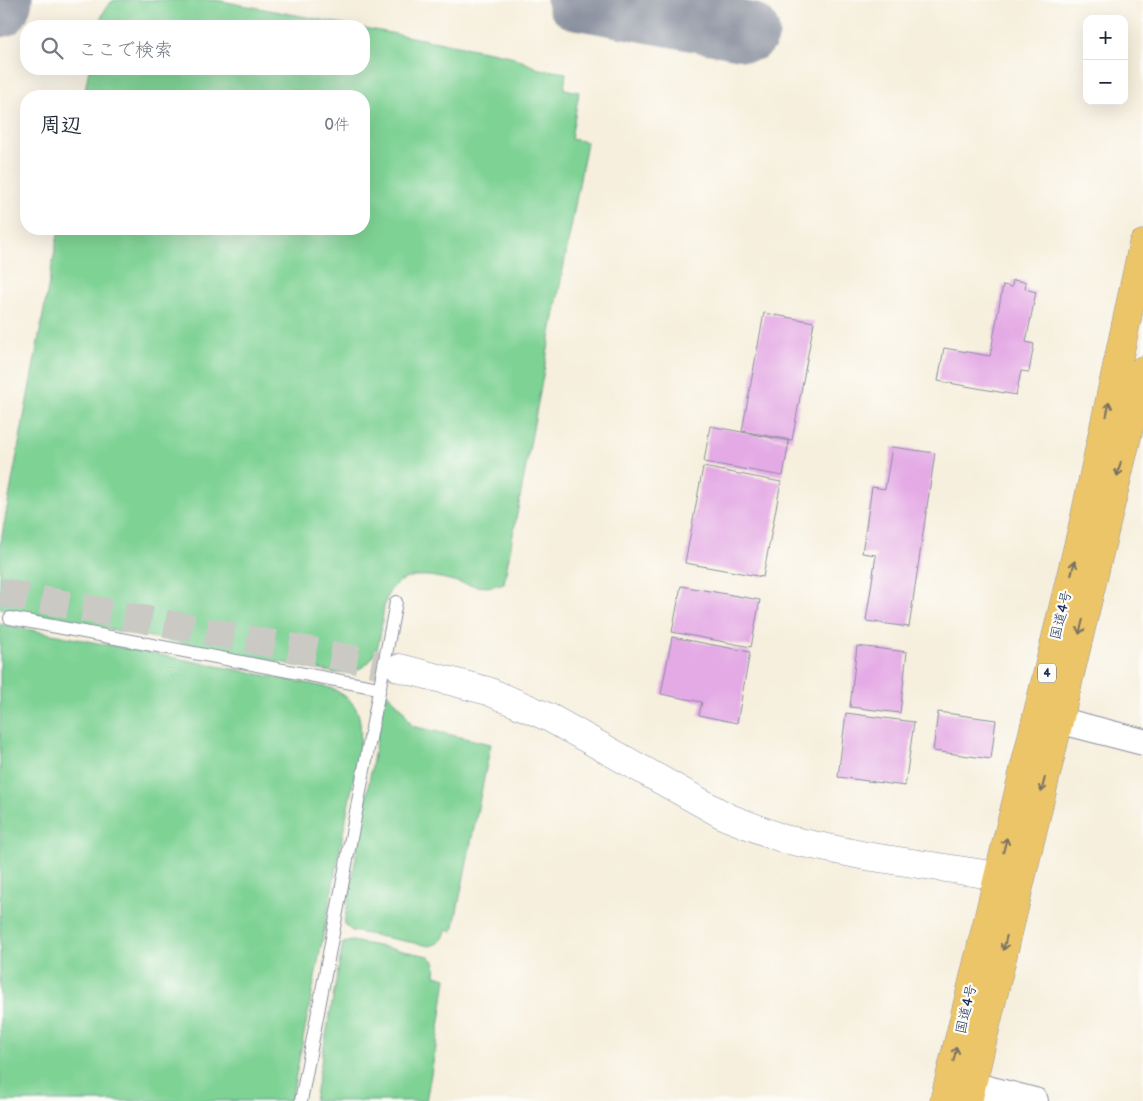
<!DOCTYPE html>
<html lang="ja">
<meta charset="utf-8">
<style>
body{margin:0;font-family:"Balsamiq Sans","Klee One",sans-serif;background:#f2f2f3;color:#1f2937}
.controls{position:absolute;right:15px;top:15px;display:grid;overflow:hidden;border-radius:10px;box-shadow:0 5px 20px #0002}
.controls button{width:45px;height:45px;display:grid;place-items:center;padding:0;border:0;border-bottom:1px solid #e0e1e3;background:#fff;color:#1f2937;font:25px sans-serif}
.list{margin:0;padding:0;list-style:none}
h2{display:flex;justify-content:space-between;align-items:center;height:65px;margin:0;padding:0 20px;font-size:21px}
h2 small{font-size:16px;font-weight:400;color:#747a83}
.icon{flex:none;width:28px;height:28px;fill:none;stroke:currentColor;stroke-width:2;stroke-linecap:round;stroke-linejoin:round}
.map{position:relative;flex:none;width:1143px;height:1101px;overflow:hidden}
.search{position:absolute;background:#fff;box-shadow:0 5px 20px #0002;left:20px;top:20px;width:350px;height:55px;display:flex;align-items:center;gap:12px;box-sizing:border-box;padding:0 18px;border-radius:20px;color:#747a83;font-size:19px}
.panel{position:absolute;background:#fff;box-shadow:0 5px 20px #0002;left:20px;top:90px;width:350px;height:145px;border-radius:20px}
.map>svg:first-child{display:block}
</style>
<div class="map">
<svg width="1143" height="1101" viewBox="0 0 1143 1101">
<rect width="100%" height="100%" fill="#fdfcf7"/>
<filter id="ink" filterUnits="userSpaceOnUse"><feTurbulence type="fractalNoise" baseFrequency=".02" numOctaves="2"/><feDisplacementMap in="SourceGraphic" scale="10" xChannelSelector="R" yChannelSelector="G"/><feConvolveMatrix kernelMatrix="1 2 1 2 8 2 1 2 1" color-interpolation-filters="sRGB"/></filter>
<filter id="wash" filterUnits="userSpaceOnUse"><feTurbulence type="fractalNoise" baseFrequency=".0096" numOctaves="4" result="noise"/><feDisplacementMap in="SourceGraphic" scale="20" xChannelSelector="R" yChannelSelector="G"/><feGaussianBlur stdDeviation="1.12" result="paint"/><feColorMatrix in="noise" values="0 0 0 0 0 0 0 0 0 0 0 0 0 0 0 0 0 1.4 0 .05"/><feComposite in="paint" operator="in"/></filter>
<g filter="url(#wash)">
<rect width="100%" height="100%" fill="#f6efdd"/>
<path fill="#7ed294" stroke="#4c8079" d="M 114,0 L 216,0 L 354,26 L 97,26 L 107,6 Z
M 364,28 L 511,56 L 539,69 L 566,73 L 564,89 L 579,92 L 571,139 L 587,142 L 504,583 C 473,598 431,562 399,582 C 371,598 394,653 359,669 C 352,672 344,672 336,673 L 0,608 L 0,546 L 59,229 L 364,229 L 364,96 L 84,96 L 89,69 L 364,69 Z
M 0,624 L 331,688 C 360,702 362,716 360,746 L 291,1101 L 0,1101 Z
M 385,692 L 402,708 L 412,726 L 491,744 L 453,931 L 446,930 C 444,940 440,943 430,946 L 352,931 L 344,924 Z
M 352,941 L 429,956 C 436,962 436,966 435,975 L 446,978 L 438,1036 L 426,1101 L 314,1101 L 343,943 Z"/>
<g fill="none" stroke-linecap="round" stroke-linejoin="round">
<path stroke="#888f9e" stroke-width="59" d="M 576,0 L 750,32
M 0,8 L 3,0"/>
</g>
<g id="blocks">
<path fill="#e4aae5" d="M 1013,280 L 1026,282 L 1025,289 L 1036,292 L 1026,342 L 1034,344 L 1029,372 L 1021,371 L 1016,395 L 938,381 L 944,348 L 990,356 L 1003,285 L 1012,287 Z
M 764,313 L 814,322 L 792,440 L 742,431 Z
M 710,426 L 789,441 L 783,476 L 704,462 Z
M 892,447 L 935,453 L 909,627 L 866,621 L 876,555 L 862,553 L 872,487 L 885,489 Z
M 703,467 L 781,482 L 763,577 L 685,563 Z
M 681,586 L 760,600 L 751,647 L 672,632 Z
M 672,637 L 750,652 L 737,723 L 699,715 L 702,702 L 661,694 Z
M 857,646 L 907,652 L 900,713 L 850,707 Z
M 938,712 L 996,720 L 991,759 L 933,751 Z
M 846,713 L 914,722 L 905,786 L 838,777 Z"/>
</g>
</g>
<g filter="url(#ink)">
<use href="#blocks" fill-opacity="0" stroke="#888f9e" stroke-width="1"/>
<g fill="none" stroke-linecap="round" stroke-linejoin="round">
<path stroke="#cac9c4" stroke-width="28" stroke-dasharray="28 14" stroke-linecap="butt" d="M 0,592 L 400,668"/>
<defs>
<path id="service" d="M 10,618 L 378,688
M 301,1101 L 396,602"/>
<path id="minor" d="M 1058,720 L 1143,742
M 972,1085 L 1035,1101"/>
<path id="tertiary" d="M 400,668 L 488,691 L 550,718 L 727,817 L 784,839 L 866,856 L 998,876"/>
<path id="trunk" d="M 944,1101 L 1083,525 L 1143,244
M 968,1101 L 1143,370"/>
</defs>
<use href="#service" stroke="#888f9e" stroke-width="14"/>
<use href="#minor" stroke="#888f9e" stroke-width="28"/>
<use href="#tertiary" stroke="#888f9e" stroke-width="29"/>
<use href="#trunk" stroke="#888f9e" stroke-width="29"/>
<use href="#service" stroke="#fff" stroke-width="12"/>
<use href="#minor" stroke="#fff" stroke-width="26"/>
<use href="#tertiary" stroke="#fff" stroke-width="28"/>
<use href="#trunk" stroke="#edc569" stroke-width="28"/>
</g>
<defs><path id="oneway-shaft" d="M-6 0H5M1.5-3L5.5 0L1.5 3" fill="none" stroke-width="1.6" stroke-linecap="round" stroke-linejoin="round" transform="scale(1.25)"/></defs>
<g stroke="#797263">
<use href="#oneway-shaft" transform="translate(1108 409) rotate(-78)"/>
<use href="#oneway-shaft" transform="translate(1119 469) rotate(104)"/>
<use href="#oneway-shaft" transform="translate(1073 568) rotate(-76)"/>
<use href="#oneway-shaft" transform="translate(1081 627) rotate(104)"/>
<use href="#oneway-shaft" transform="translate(1043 785) rotate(104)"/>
<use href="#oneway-shaft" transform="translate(1005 845) rotate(-76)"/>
<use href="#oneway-shaft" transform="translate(1005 943) rotate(103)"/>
<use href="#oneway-shaft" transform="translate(955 1054) rotate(-77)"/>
</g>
</g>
<g text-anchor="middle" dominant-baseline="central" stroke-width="4.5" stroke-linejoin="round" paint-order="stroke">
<rect fill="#fdfcf7" stroke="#5f6c8c" stroke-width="1" x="1038" y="663.5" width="18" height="19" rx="4"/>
<g font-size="12" font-weight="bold" fill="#1b2f5e">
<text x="1047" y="673">4</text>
</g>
<g font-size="14" fill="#1b2f5e" stroke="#fdfcf7">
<text transform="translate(1061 615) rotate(-76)">国道4号</text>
<text transform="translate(966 1009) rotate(-77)">国道4号</text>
</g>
</g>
</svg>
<div class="controls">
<button>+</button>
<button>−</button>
</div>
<div class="search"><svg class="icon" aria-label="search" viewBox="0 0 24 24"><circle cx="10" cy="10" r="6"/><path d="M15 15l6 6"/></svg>ここで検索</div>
<section class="panel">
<h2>周辺<small>0件</small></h2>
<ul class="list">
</ul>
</section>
</div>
